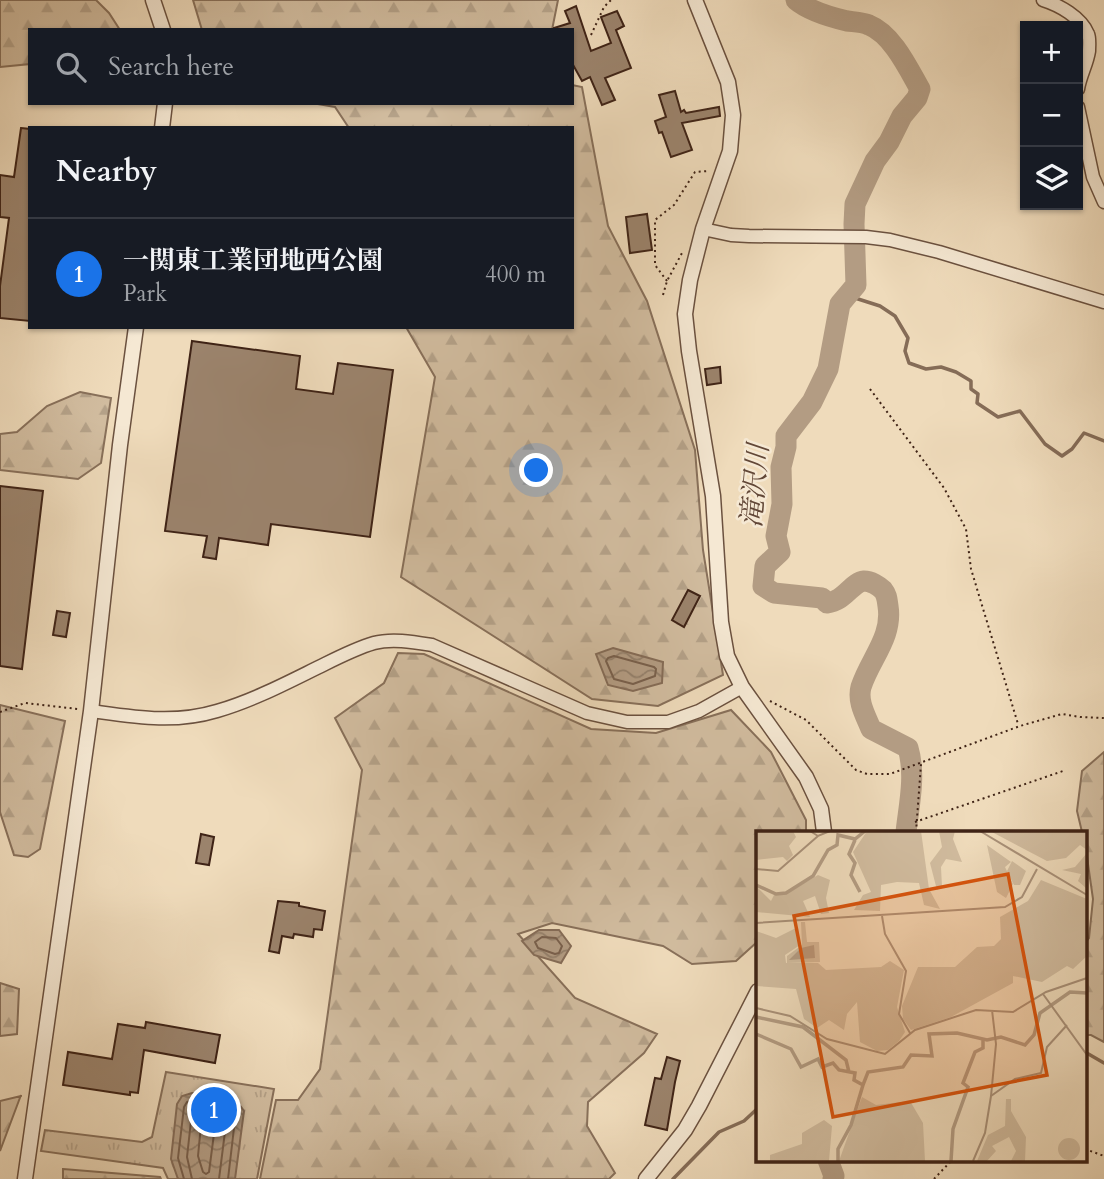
<!DOCTYPE html>
<meta charset="utf-8">
<style>
body{margin:0;font-family:Cardo,"Noto Serif JP",serif;background:#242831;color:#f1f3f6}
.controls{position:absolute;right:21px;top:21px;display:grid;overflow:hidden;border-radius:0px;box-shadow:0 2px 5px #0004}
.controls button{width:63px;height:63px;display:grid;place-items:center;padding:0;border:0;border-bottom:2px solid #363941;background:#171b24;color:#f1f3f6;font:35px sans-serif}
.you{position:absolute;left:537px;top:471px;width:24px;height:24px;margin:-18px;border:5px solid #fff;border-radius:50%;background:#1a73e8;box-shadow:0 0 0 10px #1a73e833}
.badge{display:grid;place-items:center;width:46px;height:46px;border-radius:50%;background:#1a73e8;color:#fff;font-size:23px;font-weight:700}
.pin{position:absolute;translate:-50% -50%;border:4px solid #fff;box-shadow:0 2px 7px #0006}
.list{margin:0;padding:0;list-style:none}
h2{display:flex;justify-content:space-between;align-items:center;height:91px;margin:0;padding:0 28px;font-size:30px}
h2 small{font-size:23px;font-weight:400;color:#9ea1a6}
.list li{display:grid;grid-template-columns:46px 1fr auto;gap:21px;align-items:center;box-sizing:border-box;height:112px;padding:0 28px;border-top:2px solid #363941}
.list b{display:block;font-size:26px;white-space:nowrap}
.list p{margin:0;font-size:23px;white-space:nowrap;color:#9ea1a6}
.list em{font-size:23px;font-style:normal;color:#9ea1a6}
.icon{flex:none;width:38px;height:38px;fill:none;stroke:currentColor;stroke-width:2;stroke-linecap:round;stroke-linejoin:round}
.map{position:relative;flex:none;width:1104px;height:1179px;overflow:hidden}
.search{position:absolute;background:#171b24;box-shadow:0 2px 5px #0004;left:28px;top:28px;width:546px;height:77px;display:flex;align-items:center;gap:18px;box-sizing:border-box;padding:0 24px;border-radius:0px;color:#9ea1a6;font-size:26px}
.panel{position:absolute;background:#171b24;box-shadow:0 2px 5px #0004;left:28px;top:126px;width:546px;height:203px;border-radius:0px}
.map>svg:first-child{display:block}
</style>
<div class="map">
<svg width="1104" height="1179" viewBox="0 0 1104 1179">
<defs>
<pattern id="forest-firs" width="22" height="20" patternUnits="userSpaceOnUse" patternTransform="scale(1.75)"><rect width="22" height="20" fill="#d1bc9f"/><path d="M5 1l3.5 6h-7zM16 11l3.5 6h-7z" fill="#b4a188"/></pattern>
<pattern id="park-tufts" width="24" height="20" patternUnits="userSpaceOnUse" patternTransform="scale(1.75)"><rect width="24" height="20" fill="#d1bc9f"/><path d="M3 7l-1-3M5 7V3M7 7l1-3M15 17l-1-3M17 17v-4M19 17l1-3" fill="none" stroke="#b4a188"/></pattern>
<pattern id="water-waves" width="16" height="10" patternUnits="userSpaceOnUse" patternTransform="scale(1.75)"><rect width="16" height="10" fill="#b39c83"/><path d="M0 5q4-4 8 0t8 0" fill="none" stroke="#937f6a"/></pattern>
</defs>
<rect width="100%" height="100%" fill="#efdbbb"/>
<filter id="stains"><feTurbulence type="fractalNoise" baseFrequency=".00286" numOctaves="4"/><feColorMatrix values="0 0 0 0 .2 0 0 0 0 .09 0 0 0 0 .02 0 0 0 .5 -.17"/></filter>
<radialGradient id="worn" r=".72"><stop offset=".6" stop-color="#630" stop-opacity="0"/><stop offset="1" stop-color="#630" stop-opacity=".3"/></radialGradient>
<path fill="url(#forest-firs)" stroke="#88705a" stroke-width="2" d="M 0,0 L 96,0 L 109,13 L 120,30 L 30,30 L 30,64 L 0,67 Z
M 193,0 L 558,0 L 552,30 L 202,30 Z
M 572,85 L 582,87 L 608,226 L 647,301 L 695,450 L 703,550 L 723,675 L 658,706 L 592,699 L 401,577 L 435,377 L 406,327 L 572,327 L 572,128 L 349,128 L 335,107 L 312,103 L 572,103 Z
M 80,392 L 111,398 L 101,463 L 78,479 L 0,470 L 0,434 L 17,432 L 47,406 Z
M 398,653 L 424,654 L 591,729 L 656,733 L 731,710 L 771,752 L 806,820 L 806,832 L 758,832 L 757,942 L 736,961 L 692,964 L 663,946 L 552,923 L 518,934 L 575,998 L 657,1034 L 644,1053 L 588,1102 L 587,1126 L 615,1173 L 609,1179 L 260,1179 L 276,1100 L 298,1100 L 320,1069 L 362,770 L 335,718 L 384,683 Z
M 0,705 L 65,721 L 40,849 L 28,857 L 14,855 L 0,812 Z
M 1104,752 L 1104,1042 L 1091,1035 L 1085,1035 L 1085,943 L 1089,938 L 1093,899 L 1085,843 L 1085,832 L 1082,832 L 1077,811 L 1082,771 Z
M 0,983 L 19,989 L 17,1034 L 0,1036 Z
M 21,1096 L 21,1095 L 0,1151 L 0,1101 Z
M 63,1169 L 160,1177 L 161,1179 L 63,1179 Z"/>
<path fill="url(#park-tufts)" stroke="#88705a" stroke-width="2" d="M 166,1072 L 274,1089 L 257,1179 L 168,1179 L 163,1168 L 41,1151 L 45,1130 L 142,1142 L 152,1137 Z"/>
<path fill="url(#water-waves)" stroke="#856c57" stroke-width="2" d="M 613,648 L 663,662 L 662,683 L 633,691 L 608,685 L 596,654 Z
M 539,930 L 559,930 L 571,946 L 561,963 L 534,955 L 522,941 Z
M 192,1093 C 210,1096 234,1094 244,1111 L 235,1179 L 178,1179 L 171,1159 L 177,1104 L 182,1096 Z"/>
<g fill="none" stroke-linecap="round" stroke-linejoin="round">
<path stroke="#79604c" stroke-width="2" d="M 614,656 L 654,667 L 656,669 L 655,676 L 633,684 L 614,679 L 606,661 L 608,658 Z
M 542,937 L 556,938 L 562,946 L 559,953 L 555,954 L 538,948 L 535,942 Z
M 203,1122 L 213,1123 L 215,1126 L 209,1172 L 206,1174 L 203,1172 L 198,1156 L 201,1125 Z
M 184,1179 L 178,1158 L 184,1107 L 187,1102 L 193,1100 L 230,1106 L 236,1111 L 228,1179
M 192,1179 L 187,1157 L 192,1112 L 196,1110 L 224,1114 L 227,1116 L 219,1179"/>
<path stroke="#856c57" stroke-width="3.5" d="M 840,304 L 855,298 L 880,306 L 895,316 L 908,338 L 905,351 L 909,363 L 926,369 L 941,367 L 956,372 L 971,381 L 971,389 L 978,394 L 977,403 L 998,417 L 1020,411 L 1045,444 L 1062,456 L 1072,449 L 1084,433 L 1104,441
M 1085,1052 L 1104,1063
M 673,1179 L 719,1132 L 744,1121 L 758,1108"/>
<path stroke="#b39c83" stroke-width="21" d="M 796,0 C 809,11 830,17 847,21 C 854,22 862,22 869,25 C 892,34 908,68 920,89 L 917,98 L 902,116 L 889,142 L 875,161 L 855,204 L 854,224 L 856,285 L 840,304 L 828,369 L 812,402 L 786,436 L 786,447 L 781,467 L 782,504 L 776,536 L 780,552 L 765,566 L 763,586 L 774,593 L 822,598 L 827,603 C 845,601 852,582 864,581 C 871,581 879,586 883,590 C 887,595 887,599 888,606 C 893,637 870,659 861,687 C 857,702 866,716 871,729 L 908,748 C 916,775 909,805 906,832
M 828,1160 L 834,1176 L 833,1179"/>
</g>
<path fill="#9b836c" stroke="#3f2316" stroke-width="2" d="M 576,6 L 591,51 L 611,43 L 601,17 L 617,11 L 624,26 L 616,30 L 631,68 L 605,78 L 615,100 L 602,105 L 590,77 L 582,81 L 572,63 L 572,30 L 554,30 L 554,28 L 570,23 L 565,11 Z
M 675,91 L 681,112 L 684,110 L 686,113 L 719,107 L 720,116 L 682,123 L 692,150 L 671,157 L 662,132 L 659,133 L 655,121 L 666,117 L 659,95 Z
M 21,128 L 30,129 L 30,321 L 0,318 L 0,286 L 9,218 L 0,217 L 0,175 L 14,177 Z
M 647,214 L 652,250 L 630,253 L 626,217 Z
M 192,341 L 300,356 L 296,389 L 333,394 L 338,363 L 393,370 L 370,537 L 271,524 L 268,545 L 219,538 L 216,559 L 203,557 L 207,536 L 165,531 Z
M 720,367 L 721,383 L 707,385 L 705,369 Z
M 0,486 L 43,491 L 22,669 L 0,666 Z
M 688,590 L 700,596 L 684,627 L 672,620 Z
M 57,611 L 70,613 L 66,637 L 53,635 Z
M 201,834 L 214,837 L 209,865 L 196,863 Z
M 278,901 L 299,903 L 299,906 L 325,911 L 322,930 L 314,929 L 313,937 L 294,934 L 293,938 L 282,936 L 279,953 L 269,951 Z
M 146,1022 L 220,1035 L 215,1063 L 144,1050 L 138,1093 L 130,1092 L 130,1095 L 63,1085 L 68,1052 L 112,1059 L 118,1024 L 145,1028 Z
M 667,1057 L 680,1061 L 675,1082 L 667,1130 L 645,1125 L 655,1078 L 661,1079 Z"/>
<g fill="none" stroke-linecap="round" stroke-linejoin="round">
<defs>
<path id="minor" d="M 1043,0 C 1059,5 1081,17 1088,34 C 1090,38 1089,46 1089,51 C 1087,64 1080,76 1078,89
M 1078,107 L 1093,177 L 1104,202
M 703,229 L 731,235 L 749,236 L 866,237 L 890,240 L 939,252 L 1104,302
M 91,711 C 135,717 174,724 217,711 C 255,700 290,681 325,664 C 341,656 357,648 374,643 C 392,638 414,642 432,645 L 587,713 L 627,722 L 668,722 L 699,711 L 742,687"/>
<path id="tertiary" d="M 153,0 L 163,30
M 695,0 L 728,82 L 733,115 L 730,151 L 703,229 L 690,280 L 685,314 L 689,351 L 713,496 L 721,622 L 727,656 L 742,687 L 806,777 L 821,809 L 824,832
M 162,128 L 165,103
M 25,1179 L 91,711 L 120,445 L 136,327
M 646,1179 L 685,1130 L 699,1106 L 758,991"/>
</defs>
<use href="#minor" stroke="#6b513f" stroke-width="15"/>
<use href="#tertiary" stroke="#6b513f" stroke-width="17"/>
<path stroke="#3f2316" stroke-width="2" stroke-dasharray="2 3.5" stroke-linecap="butt" d="M 591,35 L 604,7 L 611,0
M 667,281 L 655,265 L 655,220 L 674,205 L 695,172 L 709,171
M 663,295 L 667,281 L 682,253
M 870,389 L 944,488 L 966,529 L 971,569 L 1018,724
M 770,701 L 806,720 L 856,770 L 867,774 L 890,774 L 1020,726 L 1062,714 L 1080,717 L 1104,718
M 0,712 L 25,703 L 78,709
M 915,822 L 1063,771
M 916,832 L 921,764
M 1085,1149 L 1104,1156
M 934,1179 L 952,1160"/>
<use href="#minor" stroke="#f5e8d3" stroke-width="12"/>
<use href="#tertiary" stroke="#f5e8d3" stroke-width="14"/>
</g>
<g text-anchor="middle" dominant-baseline="central" stroke-width="5" stroke-linejoin="round" paint-order="stroke">
<g font-size="28" font-style="italic" fill="#624737" stroke="#f5e8d3">
<text transform="translate(755 486) rotate(-85)">滝沢川</text>
</g>
</g>
<g transform="translate(756 831)">
<rect width="331" height="331" fill="#efdbbb"/>
<path d="M 0,0 L 37,0 L 40,6 L 33,15 L 37,24 L 31,30 L 27,26 L 0,29 ZM 111,0 L 165,0 L 173,58 L 184,78 L 168,74 L 163,52 L 141,51 L 125,54 L 124,80 L 98,79 L 107,64 L 115,61 L 97,21 ZM 183,0 L 199,0 L 197,8 L 206,31 L 190,28 L 185,36 L 186,56 L 181,59 L 174,32 L 186,16 ZM 234,0 L 331,0 L 331,19 L 324,14 L 310,27 L 291,30 ZM 231,14 L 255,31 L 249,36 L 257,53 L 250,67 L 241,61 ZM 331,22 L 331,58 L 322,50 L 325,43 L 306,39 L 319,36 ZM 62,44 L 74,49 L 70,67 L 73,82 L 65,83 L 59,65 L 47,70 L 54,86 L 0,81 L 0,55 L 15,70 L 18,64 L 30,63 ZM 285,49 L 331,68 L 331,125 L 317,138 L 311,135 L 286,151 L 257,145 L 257,152 L 195,186 L 155,199 L 147,188 L 146,175 L 162,136 L 199,136 L 221,116 L 238,115 L 245,108 L 244,86 L 272,70 ZM 42,96 L 44,114 L 29,124 L 30,132 L 62,132 L 70,139 L 125,136 L 134,130 L 148,139 L 141,176 L 149,201 L 143,210 L 132,219 L 121,220 L 104,211 L 101,171 L 91,183 L 88,199 L 73,189 L 61,197 L 48,188 L 40,158 L 0,155 L 0,100 L 20,107 ZM 106,266 L 120,274 L 154,270 L 167,292 L 169,330 L 83,330 ZM 250,268 L 255,268 L 255,280 L 270,306 L 269,330 L 255,330 L 260,320 L 253,306 L 236,315 L 240,320 L 231,330 L 221,330 L 232,304 L 249,295 ZM 68,289 L 76,295 L 73,330 L 14,330 L 14,324 L 46,313 L 46,302 ZM302 318a11 11 0 1 1 22 0a11 11 0 1 1-22 0Z" fill="#d1bc9f"/>
<path d="M 256,30 L 270,40 L 264,54 L 258,54 L 251,40 ZM 45,91 L 49,91 L 51,111 L 63,111 L 64,131 L 31,132 L 31,125 L 46,114 Z" fill="#d1bc9f"/>
<path d="M 58,114 L 59,127 L 33,129 L 45,117 Z" fill="#b39c83"/>
<path fill="none" stroke="#b39c83" stroke-width="3.5" d="M 99,9 L 93,23 L 99,32 L 95,44 L 104,61M 0,54 L 20,63 L 30,62 L 57,45 L 72,19 L 81,14 L 82,4 L 99,8 L 109,0M 0,186 L 47,196 L 90,229 L 93,241M 0,203 L 35,218 L 45,236 L 62,228 L 66,236 L 77,232 L 83,239 L 99,242 L 98,249 L 107,254 L 112,241 L 147,236 L 155,224 L 176,225 L 173,203 L 201,202 L 231,209 L 245,206 L 269,214 L 278,204 L 284,182 L 314,161 L 331,162M 82,330 L 82,318 L 95,294 L 107,254M 195,330 L 197,298 L 212,256 L 207,252 L 219,221 L 227,217 L 227,207"/>
<path fill="none" stroke="#a99179" stroke-width="2" d="M 54,0 L 62,5 L 74,0M 224,0 L 331,64M 0,38 L 22,40 L 62,5M 126,85 L 129,103 L 150,140 L 143,183 L 154,202M 0,92 L 249,76 L 266,66 L 281,38M 287,163 L 331,224M 0,177 L 34,185 L 71,208 L 129,223 L 159,199 L 220,179 L 257,181 L 290,161 L 331,147M 235,265 L 259,248 L 285,242 L 291,216 L 311,194M 217,330 L 229,302 L 235,265 L 240,213 L 236,179"/>
<path fill="#d7540d" fill-opacity="0.15" stroke="#d7540d" stroke-width="3.5" d="M 252,43 L 291,244 L 77,286 L 38,85 Z"/>
<rect width="331" height="331" fill="none" stroke="#3f2316" stroke-width="3.5"/>
</g>
<rect width="100%" height="100%" filter="url(#stains)"/>
<rect width="100%" height="100%" fill="url(#worn)"/>
</svg>
<div class="controls">
<button>+</button>
<button>−</button>
<button><svg class="icon" aria-label="layers" viewBox="0 0 24 24"><path d="M12 4l9 5-9 5-9-5zM3 14l9 5 9-5"/></svg></button>
</div>
<div class="you"></div>
<div class="pin badge" style="left:214px;top:1110px">1</div>
<div class="search"><svg class="icon" aria-label="search" viewBox="0 0 24 24"><circle cx="10" cy="10" r="6"/><path d="M15 15l6 6"/></svg>Search here</div>
<section class="panel">
<h2>Nearby<small></small></h2>
<ul class="list">
<li><span class="badge">1</span><div><b>一関東工業団地西公園</b><p>Park</p></div><em>400 m</em></li>
</ul>
</section>
</div>
